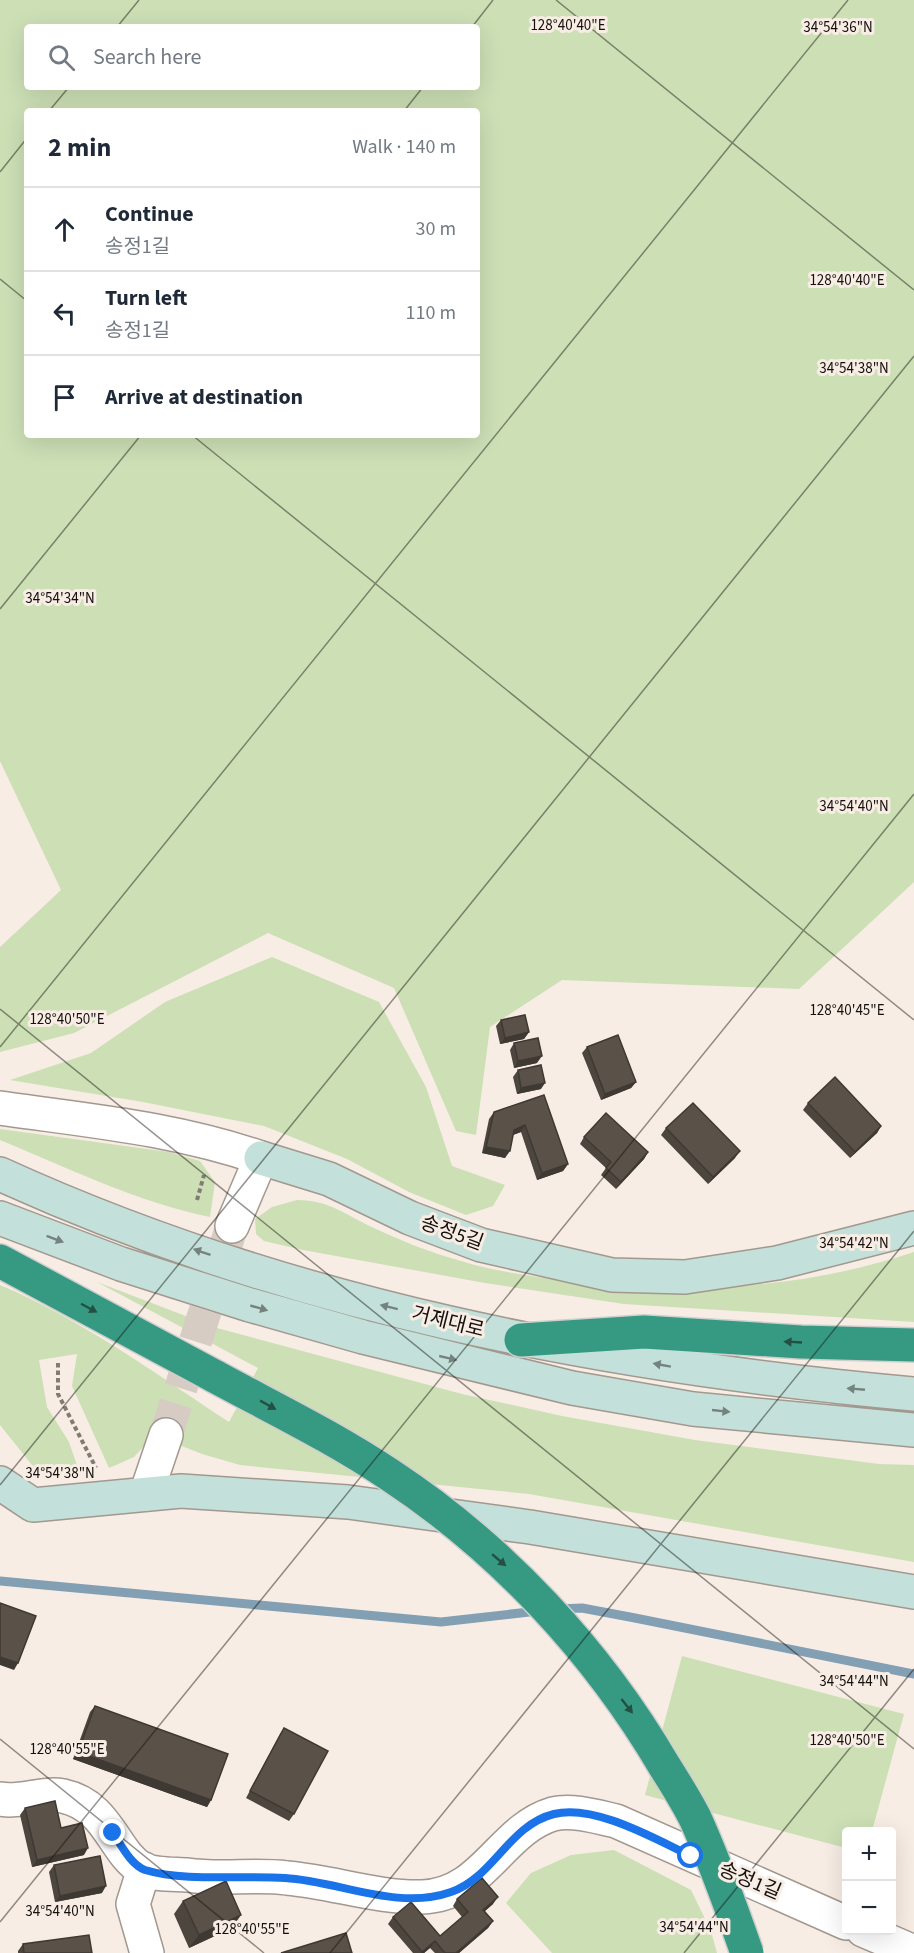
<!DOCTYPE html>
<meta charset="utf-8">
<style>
body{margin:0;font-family:"Source Sans 3","Noto Sans KR",sans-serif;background:#f2f2f3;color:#1f2937}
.controls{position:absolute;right:18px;bottom:18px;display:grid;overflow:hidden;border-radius:6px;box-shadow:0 6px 24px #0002}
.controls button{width:54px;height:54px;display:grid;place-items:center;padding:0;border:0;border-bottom:2px solid #e0e1e3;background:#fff;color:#1f2937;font:30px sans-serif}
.stop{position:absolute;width:18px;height:18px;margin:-14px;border:4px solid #1a73e8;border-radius:50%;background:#fff}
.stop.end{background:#1a73e8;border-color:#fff;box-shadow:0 2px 6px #0008}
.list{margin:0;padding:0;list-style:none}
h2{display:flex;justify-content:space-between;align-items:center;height:78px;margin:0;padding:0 24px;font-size:26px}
h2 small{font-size:20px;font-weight:400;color:#747a83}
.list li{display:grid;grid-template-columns:39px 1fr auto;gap:18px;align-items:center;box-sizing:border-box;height:84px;padding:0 24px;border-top:2px solid #e0e1e3}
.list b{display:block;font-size:22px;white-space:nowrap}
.list p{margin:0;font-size:20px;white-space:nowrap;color:#747a83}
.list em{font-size:20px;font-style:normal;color:#747a83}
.icon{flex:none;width:33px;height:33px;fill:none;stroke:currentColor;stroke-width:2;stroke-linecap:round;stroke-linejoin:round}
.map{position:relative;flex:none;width:914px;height:1953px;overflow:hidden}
.search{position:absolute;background:#fff;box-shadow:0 6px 24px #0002;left:24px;top:24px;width:456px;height:66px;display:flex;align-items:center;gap:15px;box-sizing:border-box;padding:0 21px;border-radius:6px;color:#747a83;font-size:22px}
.panel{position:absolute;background:#fff;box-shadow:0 6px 24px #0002;left:24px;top:108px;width:456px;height:330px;border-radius:6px}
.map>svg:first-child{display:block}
</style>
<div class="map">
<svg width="914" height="1953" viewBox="0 0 914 1953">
<rect width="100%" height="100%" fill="#f8ede4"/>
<path fill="#ccdfb5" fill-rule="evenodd" d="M 0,0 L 914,0 L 914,882 L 799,989 L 562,980 L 490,1027 L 476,1135 L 456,1131 L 394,988 L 268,933 L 74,1033 L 0,1052 L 0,947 L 61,890 L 0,761 ZM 27,27 L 477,27 L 477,87 L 27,87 ZM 27,111 L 477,111 L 477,435 L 27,435 Z
M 272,957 L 379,1002 L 426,1087 L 452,1166 L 505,1185 L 493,1206 L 466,1215 L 409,1192 L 347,1159 L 264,1126 L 143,1102 L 10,1080 L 91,1053 L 165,1002 Z
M 0,1129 L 169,1152 L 200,1161 L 215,1182 L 210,1217 C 137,1202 68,1168 0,1140 Z
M 297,1200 C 330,1200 347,1216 376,1229 C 404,1242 432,1253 461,1261 C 490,1270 517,1274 546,1278 C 670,1295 795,1292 914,1252 L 914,1322 L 624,1304 L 485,1283 L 303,1250 L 264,1241 L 256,1234 L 255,1219 L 272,1207 Z
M 97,1282 L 217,1328 L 462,1394 L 562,1416 L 695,1440 L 879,1464 L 914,1465 L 914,1562 L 529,1494 L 240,1465 L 202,1454 L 154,1435 L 134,1457 L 109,1468 L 72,1386 L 77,1354 L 39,1360 L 47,1407 L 69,1442 L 80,1474 L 40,1475 L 0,1425 L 0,1285 C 81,1319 156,1374 229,1422 L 258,1368 Z
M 682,1656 L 904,1714 L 872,1831 L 846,1832 L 846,1848 L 645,1795 Z
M 614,1850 L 691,1890 L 711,1931 L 717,1953 L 552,1953 L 506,1903 L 531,1873 L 571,1855 Z"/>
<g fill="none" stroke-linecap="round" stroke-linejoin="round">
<path stroke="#829fb4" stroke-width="9" d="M 0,1581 L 441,1622 L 538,1611
M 558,1609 L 582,1608 L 635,1618 L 914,1674"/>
<path stroke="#d6ccc4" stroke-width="33" stroke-dasharray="33 16" stroke-linecap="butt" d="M 166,1435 L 232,1226"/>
<defs>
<path id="street" d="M 0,1108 C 91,1121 173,1128 261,1158 L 232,1226
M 146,1494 L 166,1435
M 0,1799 C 20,1803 43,1792 63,1796 C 109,1806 113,1852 142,1869 C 154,1875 174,1874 187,1875 C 220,1880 254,1874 287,1878 C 333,1882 376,1898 422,1897 C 484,1895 500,1830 553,1814 C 572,1809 598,1817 616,1821 L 846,1923
M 144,1869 L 133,1904 L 147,1953
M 863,1930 L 914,1952"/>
<path id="secondary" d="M 261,1158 L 329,1179 L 410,1218 L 481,1245 L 612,1275 L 685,1277 L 777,1263 L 914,1228
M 0,1174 C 287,1305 602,1366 914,1394
M 0,1218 L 121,1264 L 250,1305 L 363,1337 L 572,1388 L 693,1409 L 914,1430
M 0,1483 L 33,1505 L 181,1491 L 348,1502 L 530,1527 L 914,1592"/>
<path id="highway" d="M 0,1261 L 216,1377
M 521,1340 L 644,1332 L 801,1342 L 914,1345"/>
</defs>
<use href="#street" stroke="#a2988f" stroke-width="36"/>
<use href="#secondary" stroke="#a2988f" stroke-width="36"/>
<use href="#highway" stroke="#d0cfcf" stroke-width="36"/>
<path stroke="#827b75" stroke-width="4" stroke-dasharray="4.5 3" stroke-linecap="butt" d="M 197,1200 L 204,1175
M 58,1363 L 58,1394 L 96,1468"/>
<use href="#street" stroke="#fff" stroke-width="33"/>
<use href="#secondary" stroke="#c3e1da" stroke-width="33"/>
<use href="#highway" stroke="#369a83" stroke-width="33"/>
<defs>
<path id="highway-bridge" d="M 216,1377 C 275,1409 335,1438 390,1475 C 502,1549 597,1651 665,1767 C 675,1783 686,1800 695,1818 C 715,1862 731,1907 747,1953"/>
</defs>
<use href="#highway-bridge" stroke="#d0cfcf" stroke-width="36" stroke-linecap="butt"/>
<use href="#highway-bridge" stroke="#369a83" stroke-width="33"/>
</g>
<path fill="#4d463f" d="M 501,1020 L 529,1032 L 524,1039 L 500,1044 L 496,1026 Z
M 514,1043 L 537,1063 L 514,1068 L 510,1050 Z
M 587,1047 L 636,1082 L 631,1088 L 601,1100 L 582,1053 Z
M 518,1070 L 541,1089 L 517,1094 L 513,1077 Z
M 544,1095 L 568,1164 L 563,1171 L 537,1180 L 521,1132 L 513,1135 L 505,1158 L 482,1153 L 489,1119 L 494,1112 Z
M 808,1103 L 881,1126 L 877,1133 L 850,1158 L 803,1110 Z
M 666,1128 L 735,1158 L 708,1184 L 661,1135 Z
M 584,1137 L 648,1152 L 644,1159 L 616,1189 L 601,1175 L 606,1168 L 580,1144 Z
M 95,1706 L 211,1800 L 207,1807 L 73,1759 L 90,1712 Z
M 284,1728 L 294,1814 L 289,1821 L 246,1798 L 280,1734 Z
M 25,1808 L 61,1828 L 84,1855 L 32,1867 L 20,1815 Z
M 54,1865 L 102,1893 L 55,1902 L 49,1872 Z
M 457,1899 L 493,1904 L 485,1911 L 493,1921 L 488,1928 L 459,1953 L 435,1953 L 430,1948 L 424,1953 L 413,1953 L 388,1924 L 393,1917 L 440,1936 L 462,1917 L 453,1906 Z
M 183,1901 L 232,1928 L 189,1948 L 174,1914 Z
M 23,1944 L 92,1953 L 18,1953 L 18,1951 Z"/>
<path fill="#3f3933" d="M 529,1032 L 524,1039 L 500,1044 L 505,1038 Z
M 542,1056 L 537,1063 L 514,1068 L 518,1061 Z
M 636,1082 L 631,1088 L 601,1100 L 605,1094 Z
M 545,1083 L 541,1089 L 517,1094 L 521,1088 Z
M 525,1125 L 521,1132 L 510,1136 L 514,1130 Z
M 881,1126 L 877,1133 L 850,1158 L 855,1152 Z
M 486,1147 L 510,1151 L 505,1158 L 482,1153 Z
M 740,1151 L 735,1158 L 708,1184 L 713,1177 Z
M 648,1152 L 644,1159 L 616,1189 L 621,1182 Z
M 568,1164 L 563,1171 L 537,1180 L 542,1173 Z
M 0,1657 L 18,1663 L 14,1670 L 0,1665 Z
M 78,1752 L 211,1800 L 207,1807 L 73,1759 Z
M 88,1848 L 84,1855 L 32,1867 L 37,1860 Z
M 106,1886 L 102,1893 L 55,1902 L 60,1896 Z
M 498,1897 L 493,1904 L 479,1916 L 483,1910 Z
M 241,1915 L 232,1928 L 189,1948 L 199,1935 Z
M 493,1921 L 488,1928 L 459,1953 L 456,1953 Z
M 435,1941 L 430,1948 L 424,1953 L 421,1953 Z"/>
<path fill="#5a5149" stroke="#3f3933" stroke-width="1.5" d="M 525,1015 L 529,1032 L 505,1038 L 501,1020 Z
M 618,1035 L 636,1082 L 605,1094 L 587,1047 Z
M 538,1038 L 542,1056 L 518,1061 L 514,1043 Z
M 541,1065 L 545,1083 L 521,1088 L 518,1070 Z
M 835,1077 L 881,1126 L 855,1152 L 808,1103 Z
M 544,1095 L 568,1164 L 542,1173 L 525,1125 L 514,1130 L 510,1151 L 486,1147 L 494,1112 Z
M 693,1103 L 740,1151 L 713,1177 L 666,1128 Z
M 606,1113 L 648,1152 L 621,1182 L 606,1168 L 611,1162 L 584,1137 Z
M 0,1603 L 36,1616 L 18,1663 L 0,1657 Z
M 95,1706 L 228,1754 L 211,1800 L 78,1752 Z
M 284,1728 L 328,1751 L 294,1814 L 250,1791 Z
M 55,1801 L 61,1828 L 82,1823 L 88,1848 L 37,1860 L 25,1808 Z
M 100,1856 L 106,1886 L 60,1896 L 54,1865 Z
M 482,1878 L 498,1897 L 483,1910 L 493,1921 L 456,1953 L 445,1953 L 435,1941 L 422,1952 L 393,1917 L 411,1902 L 440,1936 L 468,1912 L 457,1899 Z
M 226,1881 L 241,1915 L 199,1935 L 183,1901 Z
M 346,1933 L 352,1953 L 281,1953 Z
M 89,1935 L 92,1953 L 24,1953 L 23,1944 Z"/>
<defs><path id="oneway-solid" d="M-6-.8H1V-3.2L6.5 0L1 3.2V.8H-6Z" transform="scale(1.5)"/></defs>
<g fill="#75837e">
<use href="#oneway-solid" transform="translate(55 1239) rotate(21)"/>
<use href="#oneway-solid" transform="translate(202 1252) rotate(-161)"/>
<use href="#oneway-solid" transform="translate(389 1307) rotate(-166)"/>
<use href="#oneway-solid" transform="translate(259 1308) rotate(16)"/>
<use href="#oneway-solid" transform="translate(448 1358) rotate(13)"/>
<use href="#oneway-solid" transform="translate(662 1365) rotate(-170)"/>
<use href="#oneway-solid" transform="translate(856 1389) rotate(-175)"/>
<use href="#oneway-solid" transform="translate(721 1411) rotate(6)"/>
</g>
<g fill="#244f43">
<use href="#oneway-solid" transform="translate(89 1308) rotate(28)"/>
<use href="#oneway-solid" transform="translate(793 1342) rotate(-177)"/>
<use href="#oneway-solid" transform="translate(268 1405) rotate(29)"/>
<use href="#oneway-solid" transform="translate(499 1560) rotate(40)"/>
<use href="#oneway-solid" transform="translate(627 1706) rotate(52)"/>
</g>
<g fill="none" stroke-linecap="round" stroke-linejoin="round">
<path stroke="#1a73e8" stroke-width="8" d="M 113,1833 C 121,1845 131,1865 145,1870 C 185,1882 243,1875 285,1878 C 339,1881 397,1911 451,1892 C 493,1878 509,1825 554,1814 C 595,1804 655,1839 691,1856"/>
</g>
<path fill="none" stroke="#15110e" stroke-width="1.5" stroke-opacity="0.45" d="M 556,0 L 914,290M 117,27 L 139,0M 472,27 L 493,0M 49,111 L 69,87M 404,111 L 423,87M 0,172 L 27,138M 0,279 L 27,301M 192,435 L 914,1020M 0,609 L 141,435M 0,1009 L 914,1749M 0,1047 L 848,0M 0,1485 L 914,356M 0,1739 L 264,1953M 0,1922 L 914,794M 330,1953 L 914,1231M 684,1953 L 914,1669"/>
<g text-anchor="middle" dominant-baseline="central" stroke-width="6" stroke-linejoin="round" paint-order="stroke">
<g font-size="20" fill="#15110e" stroke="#f8ede4">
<text transform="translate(452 1233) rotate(20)">송정5길</text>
<text transform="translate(448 1322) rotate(14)">거제대로</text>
<text transform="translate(750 1881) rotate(23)">송정1길</text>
</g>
</g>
<g font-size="15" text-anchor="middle" fill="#15110e" stroke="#f8ede4" stroke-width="6" stroke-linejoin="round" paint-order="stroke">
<text x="568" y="30">128°40'40"E</text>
<text x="838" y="32">34°54'36"N</text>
<text x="847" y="285">128°40'40"E</text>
<text x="854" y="373">34°54'38"N</text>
<text x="60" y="603">34°54'34"N</text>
<text x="854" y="811">34°54'40"N</text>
<text x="847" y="1015">128°40'45"E</text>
<text x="67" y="1024">128°40'50"E</text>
<text x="854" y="1248">34°54'42"N</text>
<text x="60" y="1478">34°54'38"N</text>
<text x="854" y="1686">34°54'44"N</text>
<text x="847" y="1745">128°40'50"E</text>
<text x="67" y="1754">128°40'55"E</text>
<text x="60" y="1916">34°54'40"N</text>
<text x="694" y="1932">34°54'44"N</text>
<text x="252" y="1934">128°40'55"E</text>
</g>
</svg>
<div class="controls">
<button>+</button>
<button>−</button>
</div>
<div class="stop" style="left:691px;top:1856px"></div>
<div class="stop end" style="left:113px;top:1833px"></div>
<div class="search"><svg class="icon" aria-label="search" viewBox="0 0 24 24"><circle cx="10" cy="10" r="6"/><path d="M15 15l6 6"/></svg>Search here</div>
<section class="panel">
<h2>2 min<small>Walk · 140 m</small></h2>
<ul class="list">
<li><svg class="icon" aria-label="ahead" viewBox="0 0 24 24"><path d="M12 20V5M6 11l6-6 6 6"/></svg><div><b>Continue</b><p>송정1길</p></div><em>30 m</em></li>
<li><svg class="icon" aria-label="left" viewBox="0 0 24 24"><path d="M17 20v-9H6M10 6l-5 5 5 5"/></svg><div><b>Turn left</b><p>송정1길</p></div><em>110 m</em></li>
<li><svg class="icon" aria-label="arrive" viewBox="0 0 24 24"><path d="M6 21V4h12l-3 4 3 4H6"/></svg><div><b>Arrive at destination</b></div></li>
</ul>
</section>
</div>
